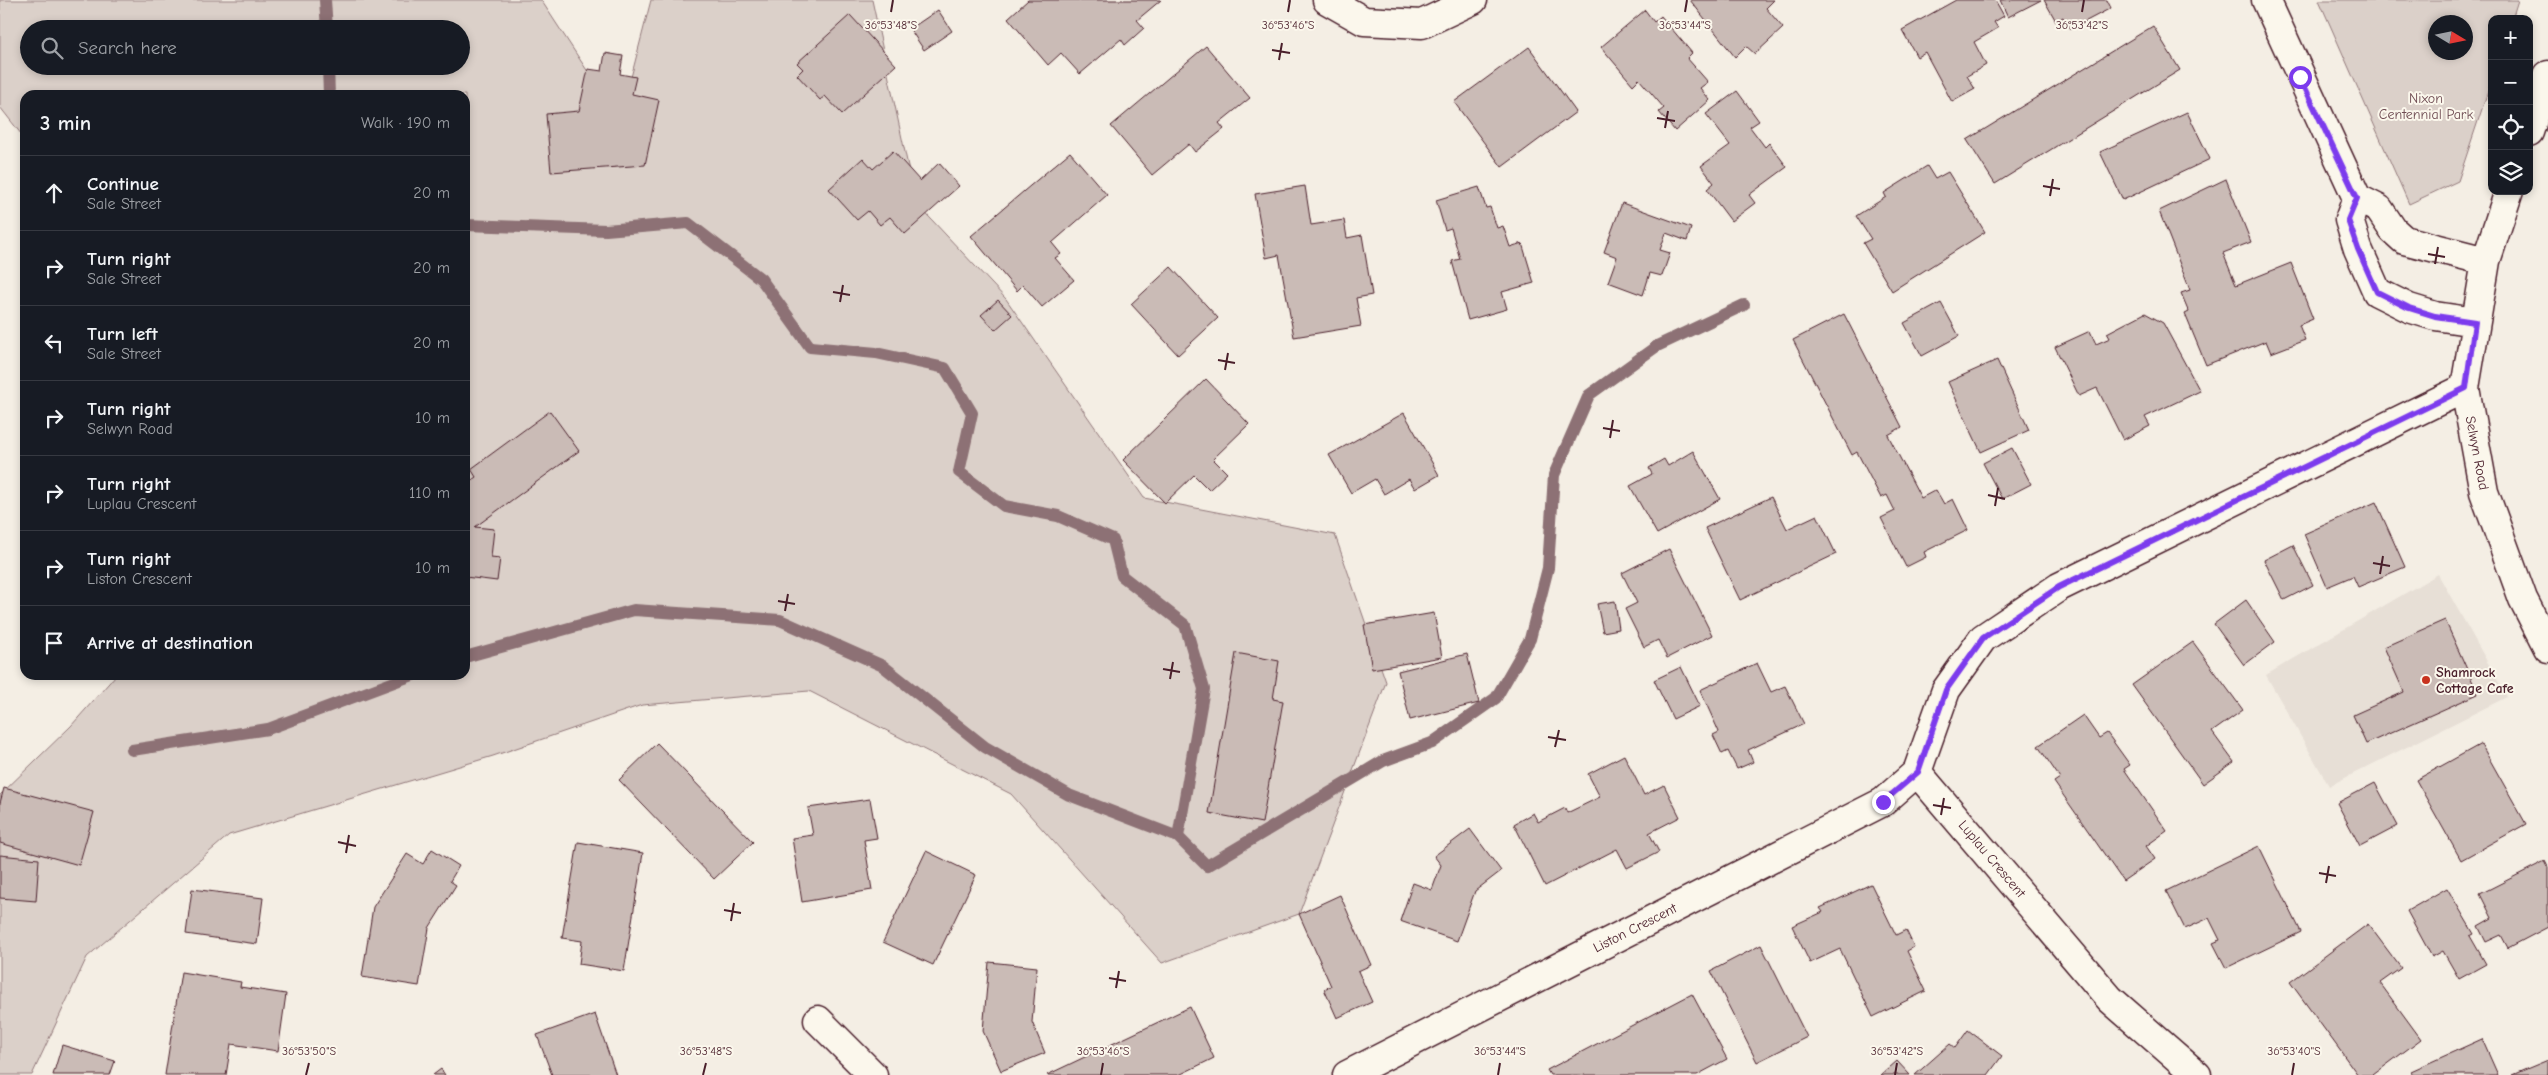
<!DOCTYPE html>
<meta charset="utf-8">
<style>
body{margin:0;font-family:"Comic Neue",sans-serif;background:#242831;color:#f1f3f6}
.controls{position:absolute;right:15px;top:15px;display:grid;overflow:hidden;border-radius:10px;box-shadow:0 2px 8px #0003}
.controls button{width:45px;height:45px;display:grid;place-items:center;padding:0;border:0;border-bottom:1px solid #363941;background:#171b24;color:#f1f3f6;font:25px sans-serif}
.compass{position:absolute;left:2428px;top:15px;width:45px;height:45px;border-radius:50%;background:#171b24;box-shadow:0 2px 8px #0003;rotate:100deg}
.stop{position:absolute;width:15px;height:15px;margin:-11px;border:4px solid #7c3aed;border-radius:50%;background:#fff}
.stop.end{background:#7c3aed;border-color:#fff;box-shadow:0 1px 5px #0008}
.list{margin:0;padding:0;list-style:none}
h2{display:flex;justify-content:space-between;align-items:center;height:65px;margin:0;padding:0 20px;font-size:21px}
h2 small{font-size:16px;font-weight:400;color:#9ea1a6}
.list li{display:grid;grid-template-columns:32px 1fr auto;gap:15px;align-items:center;box-sizing:border-box;height:75px;padding:0 20px;border-top:1px solid #363941}
.list b{display:block;font-size:19px;white-space:nowrap}
.list p{margin:0;font-size:16px;white-space:nowrap;color:#9ea1a6}
.list em{font-size:16px;font-style:normal;color:#9ea1a6}
.icon{flex:none;width:28px;height:28px;fill:none;stroke:currentColor;stroke-width:2;stroke-linecap:round;stroke-linejoin:round}
.map{position:relative;flex:none;width:2548px;height:1075px;overflow:hidden}
.search{position:absolute;background:#171b24;box-shadow:0 2px 8px #0003;left:20px;top:20px;width:450px;height:55px;display:flex;align-items:center;gap:12px;box-sizing:border-box;padding:0 18px;border-radius:28px;color:#9ea1a6;font-size:19px}
.panel{position:absolute;background:#171b24;box-shadow:0 2px 8px #0003;left:20px;top:90px;width:450px;height:590px;border-radius:15px}
.map>svg:first-child{display:block}
</style>
<div class="map">
<svg width="2548" height="1075" viewBox="0 0 2548 1075">
<rect width="100%" height="100%" fill="#f4eee4"/>
<filter id="ink" filterUnits="userSpaceOnUse"><feTurbulence type="fractalNoise" baseFrequency=".02" numOctaves="2"/><feDisplacementMap in="SourceGraphic" scale="10" xChannelSelector="R" yChannelSelector="G"/><feConvolveMatrix kernelMatrix="1 2 1 2 8 2 1 2 1" color-interpolation-filters="sRGB"/></filter>
<g filter="url(#ink)">
<path fill="#e7dfd6" d="M 2438,574 L 2507,697 L 2329,786 L 2266,675 Z"/>
<path fill="#dbd0c9" stroke="#92787a" fill-rule="evenodd" d="M 0,0 L 541,0 L 592,78 L 628,89 L 651,0 L 872,0 L 916,203 L 1006,299 L 1144,498 L 1335,535 L 1386,682 L 1299,914 L 1162,963 L 1011,794 L 809,691 L 642,705 L 493,756 L 229,835 L 87,957 L 32,1075 L 0,1075 L 0,795 L 71,726 L 116,675 L 465,675 L 465,95 L 25,95 L 25,139 L 0,107 ZM 29,29 L 461,29 L 461,66 L 29,66 Z
M 2319,0 L 2518,0 L 2512,19 L 2492,19 L 2492,79 L 2458,181 L 2409,204 ZM 2436,22 L 2466,22 L 2466,52 L 2436,52 Z"/>
<g fill="none" stroke-linecap="round" stroke-linejoin="round">
<path stroke="#8d7174" stroke-width="12" d="M 325,0 L 327,29
M 328,66 L 329,95
M 465,225 L 606,230 L 688,223 L 761,279 L 810,347 L 876,353 L 945,368 L 972,413 L 959,472 L 1004,506 L 1058,516 L 1113,540 L 1122,576 L 1185,625 L 1204,689 L 1178,837
M 465,657 L 634,610 L 780,620 L 883,666 L 985,747 L 1069,795 L 1178,837 L 1207,866 L 1383,761 L 1432,743 L 1496,698 L 1530,639 L 1548,568 L 1554,475 L 1589,395 L 1657,346 L 1744,305
M 132,750 L 268,729 L 413,675"/>
</g>
<path fill="#cabbb6" stroke="#4a1f2b" d="M 1028,0 L 1161,0 L 1137,20 L 1144,28 L 1125,45 L 1121,39 L 1080,74 L 1061,53 L 1048,65 L 1008,18 Z
M 1690,0 L 1774,0 L 1766,8 L 1783,28 L 1755,54 L 1746,46 L 1735,57 Z
M 1956,0 L 1995,0 L 2004,16 L 1994,22 L 1998,28 L 1974,42 L 1986,65 L 1967,76 L 1975,89 L 1952,102 L 1925,52 L 1917,57 L 1902,30 Z
M 2000,0 L 2041,0 L 2008,17 Z
M 2044,0 L 2107,0 L 2111,8 L 2071,29 L 2063,17 L 2056,21 Z
M 938,10 L 952,31 L 924,50 L 910,29 Z
M 1645,10 L 1654,22 L 1661,16 L 1692,53 L 1687,58 L 1708,82 L 1700,88 L 1710,100 L 1675,131 L 1659,112 L 1664,108 L 1639,79 L 1633,85 L 1601,47 Z
M 850,15 L 896,65 L 842,114 L 825,96 L 820,100 L 797,75 L 803,69 L 797,63 Z
M 2153,26 L 2180,70 L 1995,184 L 1967,140 Z
M 1206,46 L 1250,98 L 1219,123 L 1224,129 L 1195,152 L 1189,144 L 1152,175 L 1111,126 Z
M 1529,47 L 1576,112 L 1502,167 L 1454,102 Z
M 605,53 L 623,56 L 620,74 L 636,77 L 632,94 L 659,100 L 645,165 L 551,172 L 546,114 L 579,111 L 588,69 L 602,71 Z
M 1737,91 L 1759,121 L 1750,127 L 1765,147 L 1769,143 L 1787,167 L 1749,195 L 1755,203 L 1731,221 L 1707,189 L 1714,183 L 1701,166 L 1730,145 L 1706,114 Z
M 2187,112 L 2210,159 L 2123,200 L 2100,152 Z
M 893,151 L 920,181 L 939,163 L 959,186 L 905,234 L 890,217 L 880,225 L 868,211 L 857,220 L 829,189 L 863,158 L 873,169 Z
M 1070,152 L 1107,195 L 1052,243 L 1061,254 L 1055,258 L 1074,280 L 1042,307 L 1023,285 L 1017,291 L 971,236 Z
M 1927,166 L 1935,179 L 1948,172 L 1985,232 L 1892,291 L 1863,243 L 1871,239 L 1856,216 L 1886,197 L 1884,193 Z
M 2226,179 L 2251,242 L 2223,253 L 2236,285 L 2291,263 L 2313,319 L 2299,325 L 2305,340 L 2271,353 L 2266,341 L 2206,365 L 2185,314 L 2189,312 L 2181,293 L 2190,290 L 2159,211 Z
M 1305,186 L 1311,225 L 1344,220 L 1347,238 L 1362,235 L 1372,295 L 1356,298 L 1361,326 L 1294,337 L 1279,255 L 1266,258 L 1255,194 Z
M 1479,187 L 1486,208 L 1490,207 L 1497,228 L 1503,226 L 1510,247 L 1522,243 L 1534,283 L 1502,292 L 1507,309 L 1468,320 L 1452,261 L 1460,259 L 1451,228 L 1445,230 L 1436,200 Z
M 1622,203 L 1691,228 L 1687,241 L 1666,233 L 1660,250 L 1670,253 L 1662,276 L 1650,273 L 1643,295 L 1608,282 L 1617,257 L 1604,252 Z
M 1171,267 L 1218,318 L 1178,355 L 1131,304 Z
M 998,300 L 1012,315 L 995,330 L 981,315 Z
M 1941,303 L 1959,336 L 1922,356 L 1904,323 Z
M 2145,313 L 2163,323 L 2200,391 L 2145,417 L 2150,426 L 2123,440 L 2097,388 L 2079,396 L 2055,347 L 2090,331 L 2096,344 L 2110,338 L 2107,333 Z
M 1844,314 L 1902,427 L 1888,435 L 1921,498 L 1936,490 L 1944,504 L 1953,499 L 1968,530 L 1924,552 L 1926,557 L 1906,567 L 1881,518 L 1895,511 L 1887,495 L 1881,498 L 1857,452 L 1852,455 L 1793,340 Z
M 1997,360 L 2029,430 L 1981,452 L 1948,382 Z
M 1206,379 L 1249,424 L 1213,459 L 1227,473 L 1209,490 L 1194,475 L 1165,503 L 1123,460 Z
M 550,411 L 579,451 L 475,527 L 494,529 L 491,557 L 500,558 L 497,581 L 465,577 L 465,485 L 476,477 L 471,469 Z
M 1404,413 L 1439,475 L 1415,489 L 1409,479 L 1384,494 L 1375,479 L 1351,493 L 1329,455 Z
M 2012,448 L 2031,484 L 2002,499 L 1983,463 Z
M 1693,451 L 1720,499 L 1657,534 L 1630,486 L 1652,474 L 1649,468 L 1664,459 L 1668,466 Z
M 1771,497 L 1787,529 L 1817,515 L 1836,554 L 1740,600 L 1705,528 Z
M 2376,502 L 2405,567 L 2358,587 L 2353,576 L 2327,587 L 2304,534 Z
M 2293,545 L 2313,585 L 2284,600 L 2264,560 Z
M 1669,549 L 1712,635 L 1667,658 L 1658,640 L 1644,647 L 1625,609 L 1637,603 L 1622,573 Z
M 2246,600 L 2275,642 L 2244,665 L 2214,624 Z
M 1615,601 L 1619,629 L 1603,632 L 1597,604 Z
M 1434,613 L 1442,657 L 1372,669 L 1364,625 Z
M 2445,620 L 2478,694 L 2366,744 L 2353,715 L 2404,692 L 2384,647 Z
M 2193,642 L 2243,710 L 2212,732 L 2234,762 L 2203,784 L 2132,685 Z
M 1236,653 L 1279,661 L 1273,699 L 1283,701 L 1262,823 L 1209,813 Z
M 1467,654 L 1479,703 L 1410,720 L 1398,671 Z
M 1757,663 L 1771,692 L 1785,686 L 1804,724 L 1748,750 L 1753,762 L 1737,769 L 1728,751 L 1722,754 L 1713,735 L 1719,732 L 1700,690 Z
M 1681,667 L 1700,706 L 1673,719 L 1654,680 Z
M 2083,715 L 2099,738 L 2107,733 L 2130,765 L 2124,769 L 2167,831 L 2146,846 L 2155,859 L 2123,881 L 2054,782 L 2060,778 L 2038,746 Z
M 657,743 L 753,842 L 714,879 L 619,780 Z
M 2481,744 L 2526,824 L 2461,860 L 2416,780 Z
M 1624,755 L 1644,795 L 1664,785 L 1680,817 L 1649,833 L 1659,852 L 1627,868 L 1617,849 L 1545,886 L 1514,824 L 1533,813 L 1538,822 L 1565,808 L 1567,813 L 1600,797 L 1588,774 Z
M 2375,783 L 2398,826 L 2360,846 L 2337,803 Z
M 4,788 L 94,812 L 79,865 L 0,843 L 0,803 Z
M 870,799 L 877,838 L 864,840 L 872,890 L 802,902 L 792,838 L 813,835 L 808,808 Z
M 1470,829 L 1501,871 L 1475,891 L 1457,941 L 1400,921 L 1413,883 L 1432,890 L 1441,865 L 1434,856 Z
M 578,842 L 643,853 L 624,971 L 579,964 L 582,941 L 562,938 Z
M 2259,846 L 2301,932 L 2226,968 L 2213,943 L 2220,940 L 2209,918 L 2185,929 L 2166,891 Z
M 432,849 L 459,866 L 450,881 L 456,885 L 429,928 L 419,986 L 362,977 L 373,907 L 407,854 L 423,864 Z
M 926,851 L 976,875 L 933,965 L 883,942 Z
M 0,855 L 39,859 L 36,901 L 0,898 Z
M 2545,861 L 2548,867 L 2548,927 L 2508,948 L 2501,935 L 2486,942 L 2478,926 L 2492,918 L 2480,894 Z
M 1871,884 L 1896,935 L 1906,930 L 1914,947 L 1907,951 L 1926,991 L 1873,1017 L 1840,949 L 1810,963 L 1792,926 L 1823,912 L 1820,908 Z
M 2447,888 L 2474,934 L 2470,936 L 2486,964 L 2459,979 L 2443,951 L 2432,957 L 2407,911 Z
M 192,889 L 263,898 L 257,944 L 186,934 Z
M 1340,895 L 1371,965 L 1358,971 L 1372,1002 L 1337,1018 L 1324,989 L 1331,986 L 1299,914 Z
M 2368,924 L 2401,968 L 2380,983 L 2421,1039 L 2373,1075 L 2358,1075 L 2290,982 Z
M 1761,945 L 1807,1037 L 1757,1062 L 1711,971 Z
M 989,962 L 1037,967 L 1032,1022 L 1045,1053 L 1001,1071 L 983,1031 Z
M 181,972 L 241,982 L 240,987 L 286,994 L 278,1051 L 231,1044 L 226,1075 L 165,1075 Z
M 1692,994 L 1727,1059 L 1697,1075 L 1550,1075 L 1547,1070 Z
M 1190,1007 L 1214,1058 L 1179,1075 L 1047,1075 Z
M 595,1014 L 616,1075 L 552,1075 L 537,1035 Z
M 1968,1030 L 2002,1056 L 1988,1075 L 1915,1075 L 1950,1044 L 1955,1048 Z
M 2482,1039 L 2498,1075 L 2413,1075 L 2411,1071 Z
M 62,1045 L 115,1061 L 110,1075 L 53,1075 Z
M 2548,1060 L 2548,1075 L 2512,1075 Z
M 1897,1061 L 1910,1075 L 1881,1075 Z
M 441,1069 L 445,1075 L 433,1075 Z"/>
<g fill="none" stroke-linecap="round" stroke-linejoin="round">
<defs>
<path id="minor" d="M 1327,0 L 1364,21 L 1422,24 L 1473,0
M 2266,0 L 2357,198 L 2379,209 L 2393,230 L 2404,240 L 2486,261
M 2529,132 L 2548,75
M 2509,191 L 2486,261 L 2465,388 L 2484,492 L 2523,599 L 2548,648
M 2357,198 L 2349,220 L 2358,249 L 2377,292 L 2409,308 L 2435,316 L 2475,322
M 818,1020 L 873,1075
M 1347,1075 L 1883,802 L 1917,772
M 2197,1075 L 2110,999 L 1917,772 L 1946,690 L 1983,638 L 2059,587 L 2465,388"/>
</defs>
<use href="#minor" stroke="#4a1f2b" stroke-width="31"/>
<use href="#minor" stroke="#fbf7ec" stroke-width="28"/>
</g>
</g>
<g fill="none" stroke-linecap="round" stroke-linejoin="round" filter="url(#ink)">
<path stroke="#7c3aed" stroke-width="6" d="M 1883,802 L 1918,772 L 1946,690 L 1983,638 L 2059,587 L 2466,388 L 2475,322 L 2435,316 L 2409,308 L 2377,292 L 2358,249 L 2348,220 L 2357,198 L 2300,77"/>
</g>
<path fill="none" stroke="#4a1f2b" stroke-width="2" d="M 891,12 L 893,0M 1288,12 L 1290,0M 1685,12 L 1687,0M 2082,12 L 2084,0M 1272,50 L 1290,53M 1279,60 L 1282,43M 1657,118 L 1675,121M 1665,128 L 1668,111M 2043,186 L 2060,189M 2050,196 L 2053,179M 2428,254 L 2445,257M 2435,264 L 2438,247M 833,292 L 850,295M 840,302 L 843,285M 1218,360 L 1235,363M 1225,370 L 1228,353M 1603,428 L 1620,431M 1610,438 L 1613,420M 1988,495 L 2005,499M 1995,506 L 1998,488M 2373,563 L 2390,566M 2380,574 L 2383,556M 778,601 L 795,604M 785,611 L 788,594M 1163,669 L 1180,672M 1170,679 L 1173,662M 1548,737 L 1566,740M 1555,747 L 1559,730M 1933,805 L 1951,808M 1941,815 L 1944,798M 338,842 L 356,846M 346,853 L 349,835M 2319,873 L 2336,876M 2326,883 L 2329,866M 724,910 L 741,913M 731,921 L 734,903M 1109,978 L 1126,981M 1116,988 L 1119,971M 306,1075 L 309,1063M 703,1075 L 706,1063M 1101,1075 L 1103,1063M 1498,1075 L 1500,1063M 1895,1075 L 1897,1063M 2292,1075 L 2294,1063"/>
<circle fill="#c8321e" stroke="#fbf7ec" stroke-width="2" cx="2426" cy="680" r="5"/>
<g text-anchor="middle" dominant-baseline="central" stroke-width="4" stroke-linejoin="round" paint-order="stroke">
<g font-size="14" fill="#6e4b52" stroke="#fbf7ec">
<text x="2426" y="98">Nixon<tspan x="2426" dy="16">Centennial Park</tspan></text>
</g>
<g font-size="14" fill="#4a1f2b" stroke="#fbf7ec">
<text transform="translate(2477 453) rotate(79)">Selwyn Road</text>
<text transform="translate(1992 859) rotate(50)">Luplau Crescent</text>
<text transform="translate(1635 928) rotate(-27)">Liston Crescent</text>
</g>
<g font-size="14" font-weight="bold" fill="#4a1f2b" stroke="#fbf7ec" text-anchor="start">
<text x="2436" y="672">Shamrock<tspan x="2436" dy="16">Cottage Cafe</tspan></text>
</g>
</g>
<g font-size="12" text-anchor="middle" fill="#4a1f2b" stroke="#fbf7ec" stroke-width="4" stroke-linejoin="round" paint-order="stroke">
<text x="891" y="29">36°53'48"S</text>
<text x="1288" y="29">36°53'46"S</text>
<text x="1685" y="29">36°53'44"S</text>
<text x="2082" y="29">36°53'42"S</text>
<text x="309" y="1055">36°53'50"S</text>
<text x="706" y="1055">36°53'48"S</text>
<text x="1103" y="1055">36°53'46"S</text>
<text x="1500" y="1055">36°53'44"S</text>
<text x="1897" y="1055">36°53'42"S</text>
<text x="2294" y="1055">36°53'40"S</text>
</g>
</svg>
<div class="controls">
<button>+</button>
<button>−</button>
<button><svg class="icon" aria-label="locate" viewBox="0 0 24 24"><circle cx="12" cy="12" r="6"/><path d="M12 2v4M12 18v4M2 12h4M18 12h4"/></svg></button>
<button><svg class="icon" aria-label="layers" viewBox="0 0 24 24"><path d="M12 4l9 5-9 5-9-5zM3 14l9 5 9-5"/></svg></button>
</div>
<svg class="compass" viewBox="-18 -18 36 36"><path d="M0-13l5 13h-10z" fill="#e53935"/><path d="M0 13l5-13h-10z" fill="#9ea1a6"/></svg>
<div class="stop" style="left:2300px;top:77px"></div>
<div class="stop end" style="left:1883px;top:802px"></div>
<div class="search"><svg class="icon" aria-label="search" viewBox="0 0 24 24"><circle cx="10" cy="10" r="6"/><path d="M15 15l6 6"/></svg>Search here</div>
<section class="panel">
<h2>3 min<small>Walk · 190 m</small></h2>
<ul class="list">
<li><svg class="icon" aria-label="ahead" viewBox="0 0 24 24"><path d="M12 20V5M6 11l6-6 6 6"/></svg><div><b>Continue</b><p>Sale Street</p></div><em>20 m</em></li>
<li><svg class="icon" aria-label="right" viewBox="0 0 24 24"><path d="M7 20v-9h11M14 6l5 5-5 5"/></svg><div><b>Turn right</b><p>Sale Street</p></div><em>20 m</em></li>
<li><svg class="icon" aria-label="left" viewBox="0 0 24 24"><path d="M17 20v-9H6M10 6l-5 5 5 5"/></svg><div><b>Turn left</b><p>Sale Street</p></div><em>20 m</em></li>
<li><svg class="icon" aria-label="right" viewBox="0 0 24 24"><path d="M7 20v-9h11M14 6l5 5-5 5"/></svg><div><b>Turn right</b><p>Selwyn Road</p></div><em>10 m</em></li>
<li><svg class="icon" aria-label="right" viewBox="0 0 24 24"><path d="M7 20v-9h11M14 6l5 5-5 5"/></svg><div><b>Turn right</b><p>Luplau Crescent</p></div><em>110 m</em></li>
<li><svg class="icon" aria-label="right" viewBox="0 0 24 24"><path d="M7 20v-9h11M14 6l5 5-5 5"/></svg><div><b>Turn right</b><p>Liston Crescent</p></div><em>10 m</em></li>
<li><svg class="icon" aria-label="arrive" viewBox="0 0 24 24"><path d="M6 21V4h12l-3 4 3 4H6"/></svg><div><b>Arrive at destination</b></div></li>
</ul>
</section>
</div>
